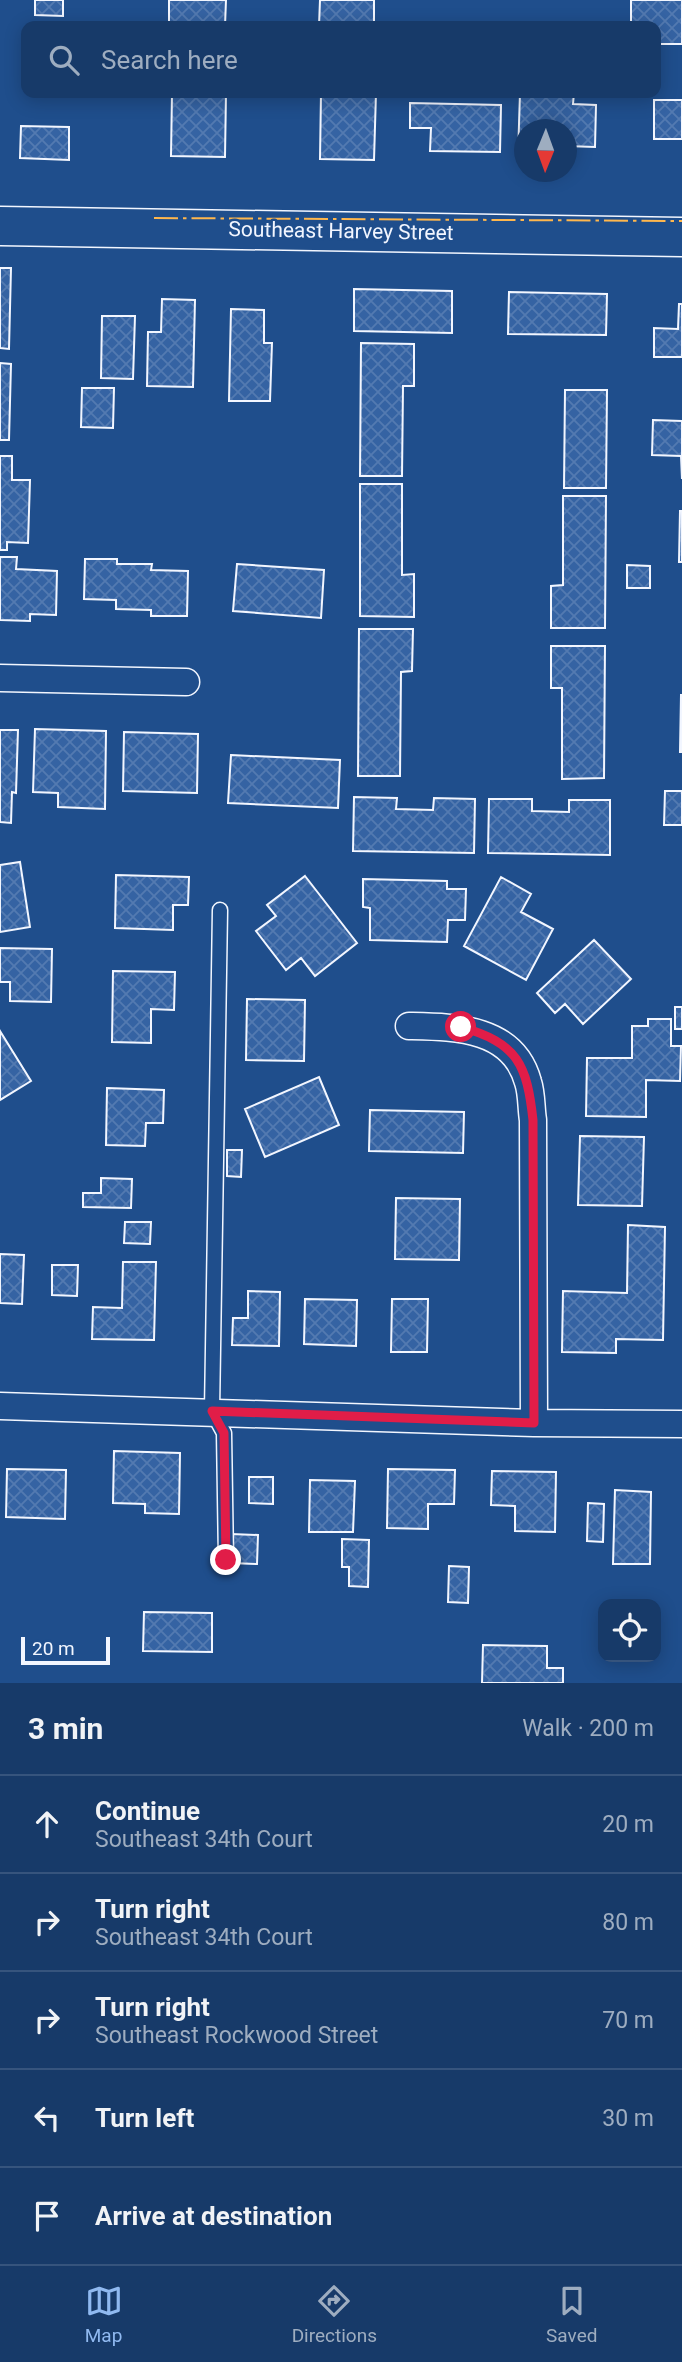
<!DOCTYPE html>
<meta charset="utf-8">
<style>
body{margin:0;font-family:Roboto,sans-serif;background:#244571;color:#f1f3f6}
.controls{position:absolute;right:21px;bottom:21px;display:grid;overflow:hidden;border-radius:14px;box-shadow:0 4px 18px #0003}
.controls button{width:63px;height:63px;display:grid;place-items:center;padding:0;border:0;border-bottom:2px solid #36547d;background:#173a69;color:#f1f3f6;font:35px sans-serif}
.compass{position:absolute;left:514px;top:119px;width:63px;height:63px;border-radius:50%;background:#173a69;box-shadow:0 4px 18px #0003;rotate:181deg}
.scale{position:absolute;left:21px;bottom:18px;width:89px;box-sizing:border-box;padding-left:7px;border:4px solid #f2f6ff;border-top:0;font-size:19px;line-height:24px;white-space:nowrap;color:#f2f6ff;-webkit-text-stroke:5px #1f4e8c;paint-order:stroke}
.stop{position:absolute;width:21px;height:21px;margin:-16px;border:5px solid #e11d48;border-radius:50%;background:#fff}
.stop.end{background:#e11d48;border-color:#fff;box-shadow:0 2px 7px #0008}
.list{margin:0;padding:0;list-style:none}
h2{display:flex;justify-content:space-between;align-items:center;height:91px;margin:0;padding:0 28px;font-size:30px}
h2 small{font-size:23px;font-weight:400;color:#9eadc0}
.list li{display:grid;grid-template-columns:46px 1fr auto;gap:21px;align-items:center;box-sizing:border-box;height:98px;padding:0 28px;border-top:2px solid #36547d}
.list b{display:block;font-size:26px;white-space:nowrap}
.list p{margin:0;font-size:23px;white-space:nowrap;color:#9eadc0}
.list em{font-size:23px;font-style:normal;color:#9eadc0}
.icon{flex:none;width:38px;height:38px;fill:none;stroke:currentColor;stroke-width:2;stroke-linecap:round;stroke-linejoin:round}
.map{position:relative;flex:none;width:682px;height:1683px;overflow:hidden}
.search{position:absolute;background:#173a69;box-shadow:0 4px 18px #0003;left:21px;right:21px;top:21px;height:77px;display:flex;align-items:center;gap:18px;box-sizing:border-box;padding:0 24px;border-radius:14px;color:#9eadc0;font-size:26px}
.sheet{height:581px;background:#173a69}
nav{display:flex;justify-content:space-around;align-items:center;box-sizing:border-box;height:98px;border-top:2px solid #36547d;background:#173a69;font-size:19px;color:#9eadc0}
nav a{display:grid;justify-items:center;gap:4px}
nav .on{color:#90b9f0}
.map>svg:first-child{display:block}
</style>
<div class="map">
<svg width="682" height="1683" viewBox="0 0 682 1683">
<defs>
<pattern id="building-cross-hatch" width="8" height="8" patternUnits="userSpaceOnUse" patternTransform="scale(1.75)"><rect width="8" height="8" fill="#3563a3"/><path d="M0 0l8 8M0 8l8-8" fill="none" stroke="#537ab1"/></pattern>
</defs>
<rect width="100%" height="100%" fill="#1f4e8c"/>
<path fill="url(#building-cross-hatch)" stroke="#f2f6ff" stroke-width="2" d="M 35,0 L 63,0 L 63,16 L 35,15 Z
M 169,0 L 226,0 L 225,26 L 169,26 Z
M 320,0 L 374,0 L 374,26 L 319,26 Z
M 631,0 L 682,0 L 682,44 L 656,44 L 656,26 L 631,26 Z
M 172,93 L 226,93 L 225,157 L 171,156 Z
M 321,93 L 376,93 L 374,160 L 320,159 Z
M 520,93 L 574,93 L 573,104 L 596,105 L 595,147 L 566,146 L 566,130 L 524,130 L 524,156 L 518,156 Z
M 654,100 L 682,100 L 682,139 L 654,139 Z
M 410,103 L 501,105 L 500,152 L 430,151 L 431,128 L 410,128 Z
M 21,126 L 69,127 L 69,160 L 20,158 Z
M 0,268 L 11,268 L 9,349 L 0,348 Z
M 354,289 L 452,291 L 452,333 L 354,331 Z
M 509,292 L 607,294 L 606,335 L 508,334 Z
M 162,299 L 195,300 L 193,387 L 147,386 L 148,332 L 161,332 Z
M 679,304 L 682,304 L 682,357 L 654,357 L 654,328 L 678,329 Z
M 231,309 L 264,310 L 264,343 L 272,343 L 270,401 L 229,401 Z
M 102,316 L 135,316 L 133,379 L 101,378 Z
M 361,343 L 414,344 L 414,386 L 403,386 L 402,476 L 360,476 Z
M 0,363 L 11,364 L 9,440 L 0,440 Z
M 82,388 L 114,388 L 113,428 L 81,427 Z
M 565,390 L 607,390 L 606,488 L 564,488 Z
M 653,420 L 682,421 L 682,479 L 681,456 L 652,455 Z
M 0,456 L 12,456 L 12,480 L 30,480 L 28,543 L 7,542 L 7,550 L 0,550 Z
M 360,484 L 402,484 L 402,575 L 414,574 L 414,617 L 360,616 Z
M 563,496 L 606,496 L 605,628 L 551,628 L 551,586 L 563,585 Z
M 680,511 L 682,511 L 682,562 L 679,562 Z
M 0,557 L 17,557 L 16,569 L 57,571 L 56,615 L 30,614 L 30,621 L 0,620 Z
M 85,559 L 117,559 L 117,564 L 152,564 L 151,570 L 188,571 L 187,616 L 151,616 L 151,610 L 116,609 L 116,600 L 84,599 Z
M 237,564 L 324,570 L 321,618 L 233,611 Z
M 627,565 L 650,566 L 650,588 L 627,588 Z
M 359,629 L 413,629 L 412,671 L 401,672 L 400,776 L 358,776 Z
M 551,646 L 605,646 L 604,778 L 562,779 L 562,688 L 551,688 Z
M 681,695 L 682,695 L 682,752 L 680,752 Z
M 35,729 L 106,731 L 105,809 L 58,807 L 58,793 L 33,792 Z
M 0,730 L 18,730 L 16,793 L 12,792 L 11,823 L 0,822 Z
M 124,732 L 198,734 L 197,793 L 123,791 Z
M 231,755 L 340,760 L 338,808 L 228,803 Z
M 665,791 L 682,791 L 682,825 L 664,825 Z
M 354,797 L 397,798 L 396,809 L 433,810 L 434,798 L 475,799 L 474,853 L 353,851 Z
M 489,799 L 532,799 L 532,811 L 569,812 L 569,800 L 610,800 L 610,855 L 488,853 Z
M 20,862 L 30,927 L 0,932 L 0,865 Z
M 116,875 L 189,877 L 188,905 L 173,905 L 173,930 L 115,928 Z
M 305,876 L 357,943 L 315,976 L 301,958 L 286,970 L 256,931 L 276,916 L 267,905 Z
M 501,877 L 531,894 L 521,912 L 553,929 L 526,980 L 464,946 Z
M 363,879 L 447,881 L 447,889 L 466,889 L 465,920 L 448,920 L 447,942 L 370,940 L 370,908 L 363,907 Z
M 594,940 L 631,979 L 583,1024 L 565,1004 L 555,1013 L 537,993 Z
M 0,948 L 52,949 L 51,1002 L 10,1001 L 10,982 L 0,982 Z
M 113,971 L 175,972 L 174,1010 L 151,1009 L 151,1043 L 112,1042 Z
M 247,999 L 305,1000 L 304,1061 L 246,1060 Z
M 675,1007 L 682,1007 L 682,1029 L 675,1029 Z
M 648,1019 L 671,1019 L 671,1046 L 681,1046 L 680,1081 L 646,1080 L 646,1117 L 586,1116 L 587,1058 L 632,1058 L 632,1026 L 648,1026 Z
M 0,1031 L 31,1081 L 0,1100 Z
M 319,1077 L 339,1125 L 265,1157 L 245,1109 Z
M 107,1088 L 164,1090 L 163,1123 L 146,1123 L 145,1146 L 106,1145 Z
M 370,1110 L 464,1112 L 463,1153 L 369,1151 Z
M 580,1136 L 644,1137 L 642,1206 L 578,1205 Z
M 227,1150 L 242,1150 L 241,1177 L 227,1176 Z
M 101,1178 L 132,1179 L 131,1208 L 83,1207 L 83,1193 L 101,1193 Z
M 396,1198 L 460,1199 L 459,1260 L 395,1259 Z
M 125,1222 L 151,1222 L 150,1244 L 124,1243 Z
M 628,1225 L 665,1227 L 663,1340 L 616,1339 L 616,1353 L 562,1352 L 563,1291 L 627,1293 Z
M 0,1254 L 24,1255 L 22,1304 L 0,1303 Z
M 123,1262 L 156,1262 L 154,1340 L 92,1339 L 93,1307 L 122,1308 Z
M 52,1265 L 78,1265 L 77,1296 L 52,1295 Z
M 248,1291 L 280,1292 L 279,1346 L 232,1345 L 233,1318 L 248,1318 Z
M 305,1299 L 357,1300 L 356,1346 L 304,1344 Z
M 392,1299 L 428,1299 L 427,1352 L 391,1352 Z
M 114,1451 L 180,1453 L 179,1514 L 145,1513 L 145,1504 L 113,1503 Z
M 7,1469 L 66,1470 L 65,1519 L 6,1517 Z
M 388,1469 L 455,1470 L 454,1504 L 428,1504 L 428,1529 L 387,1528 Z
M 492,1471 L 556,1472 L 555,1532 L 515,1531 L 515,1506 L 491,1505 Z
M 249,1477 L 273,1477 L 273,1504 L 249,1503 Z
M 310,1480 L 355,1481 L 353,1532 L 309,1532 Z
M 615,1490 L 651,1492 L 650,1564 L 613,1564 Z
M 588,1503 L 604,1504 L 603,1542 L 587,1541 Z
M 231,1534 L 258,1535 L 257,1564 L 230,1563 Z
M 342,1539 L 369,1540 L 368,1587 L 349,1586 L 349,1567 L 342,1567 Z
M 449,1566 L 469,1567 L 468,1603 L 448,1602 Z
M 144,1612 L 212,1613 L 212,1652 L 143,1651 Z
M 483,1645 L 547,1646 L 547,1668 L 563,1668 L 563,1683 L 482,1683 Z"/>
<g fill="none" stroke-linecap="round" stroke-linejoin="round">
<defs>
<path id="lane" d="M 220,910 L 212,1411 L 224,1433 L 226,1560"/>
<path id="street" d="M 0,678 L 186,682
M 409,1026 C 455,1027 513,1027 528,1082 C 532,1094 531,1108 533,1120 L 534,1423
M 0,1406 L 534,1423 L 682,1424"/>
<path id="secondary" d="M 0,226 L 682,237"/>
</defs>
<use href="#lane" stroke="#f2f6ff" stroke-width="17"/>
<use href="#street" stroke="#f2f6ff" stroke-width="29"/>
<use href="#secondary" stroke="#f2f6ff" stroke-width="41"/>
<use href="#lane" stroke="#1f4e8c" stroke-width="14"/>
<use href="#street" stroke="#1f4e8c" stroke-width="26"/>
<use href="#secondary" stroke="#1f4e8c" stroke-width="38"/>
<path stroke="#ffb74d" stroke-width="2" stroke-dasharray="24 5 3.5 5" stroke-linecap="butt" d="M 154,218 L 682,221"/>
</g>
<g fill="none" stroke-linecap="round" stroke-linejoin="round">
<path stroke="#e11d48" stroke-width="9" d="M 226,1560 L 224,1433 L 212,1411 L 534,1423 L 533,1120 C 527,1065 518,1043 461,1027"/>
</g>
<g text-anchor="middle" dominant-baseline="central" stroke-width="5" stroke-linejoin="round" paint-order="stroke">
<g font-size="21" fill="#f2f6ff" stroke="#1f4e8c">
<text transform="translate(341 231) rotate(1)">Southeast Harvey Street</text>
</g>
</g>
</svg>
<div class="controls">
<button><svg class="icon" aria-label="locate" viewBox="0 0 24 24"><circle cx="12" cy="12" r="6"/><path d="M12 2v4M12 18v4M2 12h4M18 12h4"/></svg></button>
</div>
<svg class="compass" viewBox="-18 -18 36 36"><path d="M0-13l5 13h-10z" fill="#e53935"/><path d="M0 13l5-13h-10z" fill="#9eadc0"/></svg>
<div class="scale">20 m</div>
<div class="stop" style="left:461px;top:1027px"></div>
<div class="stop end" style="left:226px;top:1560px"></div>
<div class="search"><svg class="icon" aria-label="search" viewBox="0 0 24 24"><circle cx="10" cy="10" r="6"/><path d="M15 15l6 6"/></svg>Search here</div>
</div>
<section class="sheet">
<h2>3 min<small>Walk · 200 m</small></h2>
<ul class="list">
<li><svg class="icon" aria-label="ahead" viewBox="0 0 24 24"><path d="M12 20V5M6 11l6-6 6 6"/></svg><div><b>Continue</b><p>Southeast 34th Court</p></div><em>20 m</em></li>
<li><svg class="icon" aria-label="right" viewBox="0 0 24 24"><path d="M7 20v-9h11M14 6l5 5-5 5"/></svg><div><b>Turn right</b><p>Southeast 34th Court</p></div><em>80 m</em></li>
<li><svg class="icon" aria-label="right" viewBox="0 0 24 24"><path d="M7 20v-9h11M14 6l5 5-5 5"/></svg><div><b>Turn right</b><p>Southeast Rockwood Street</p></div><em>70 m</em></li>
<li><svg class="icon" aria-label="left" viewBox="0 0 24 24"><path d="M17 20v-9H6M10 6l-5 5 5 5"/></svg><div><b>Turn left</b></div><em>30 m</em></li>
<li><svg class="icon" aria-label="arrive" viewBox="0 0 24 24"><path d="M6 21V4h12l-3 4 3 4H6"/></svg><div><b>Arrive at destination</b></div></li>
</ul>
</section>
<nav>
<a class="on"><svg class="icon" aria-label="map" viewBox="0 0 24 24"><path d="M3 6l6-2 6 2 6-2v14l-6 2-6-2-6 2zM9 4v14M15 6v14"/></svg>Map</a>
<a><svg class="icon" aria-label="directions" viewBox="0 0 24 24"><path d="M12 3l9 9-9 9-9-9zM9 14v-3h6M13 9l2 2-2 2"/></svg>Directions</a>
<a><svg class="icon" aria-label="saved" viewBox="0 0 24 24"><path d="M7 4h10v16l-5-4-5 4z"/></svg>Saved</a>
</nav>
